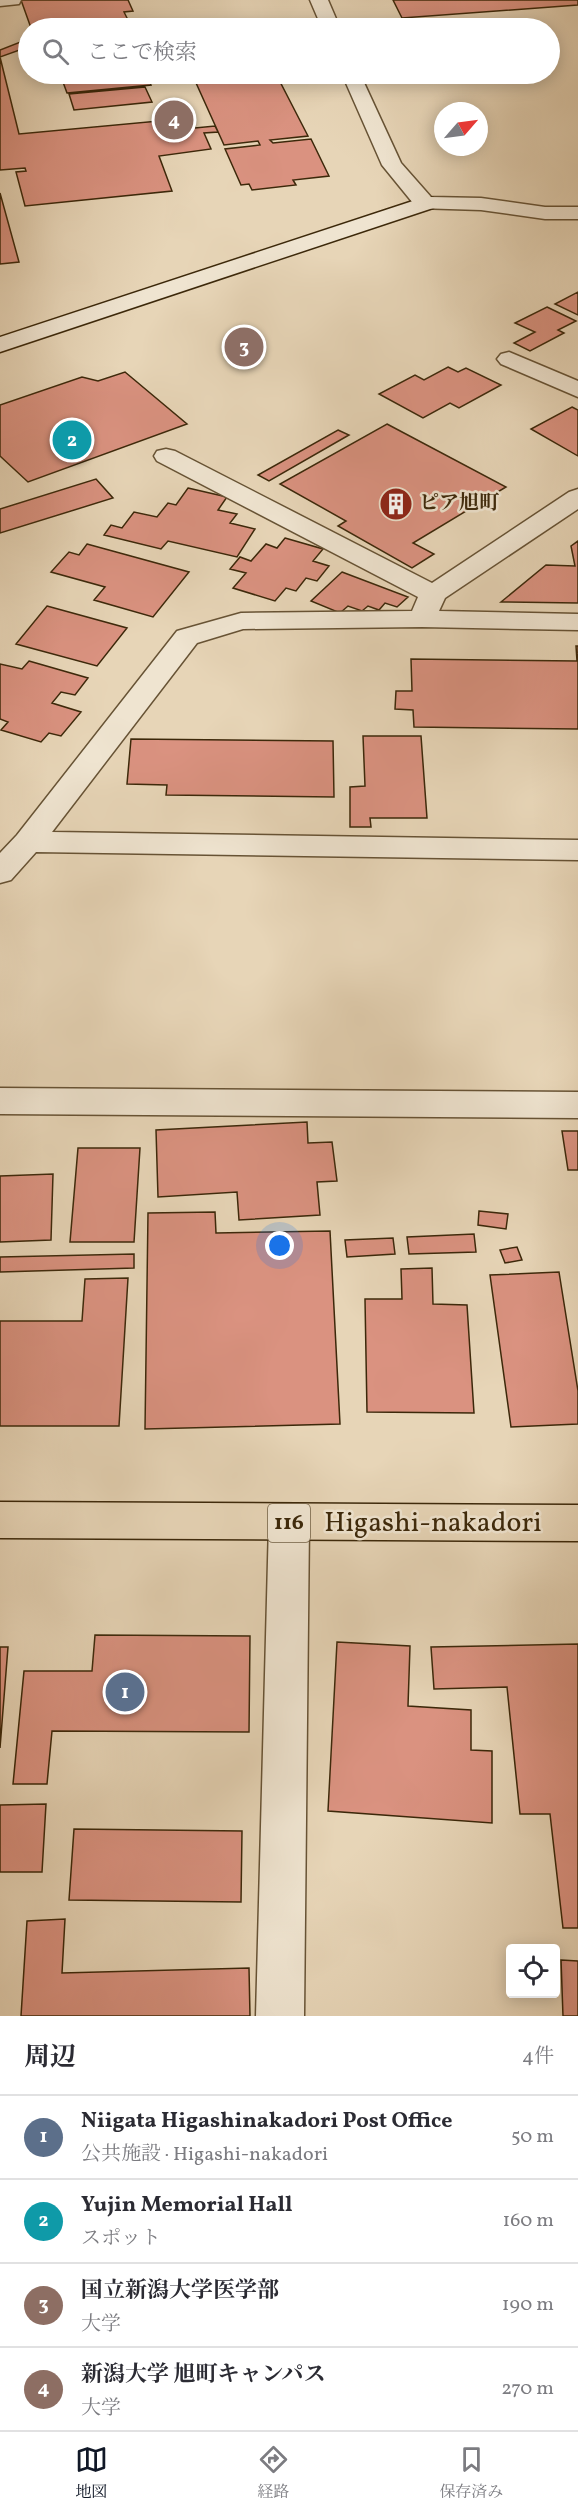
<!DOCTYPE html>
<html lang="ja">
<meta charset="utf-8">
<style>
body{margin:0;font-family:Vollkorn,"Noto Serif JP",serif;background:#f2f2f3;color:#2b2b33}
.controls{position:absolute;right:18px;bottom:18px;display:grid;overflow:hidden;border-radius:6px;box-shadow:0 3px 15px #0003}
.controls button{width:54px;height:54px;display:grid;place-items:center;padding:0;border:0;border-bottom:2px solid #e1e1e2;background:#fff;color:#2b2b33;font:30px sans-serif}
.compass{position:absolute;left:434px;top:102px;width:54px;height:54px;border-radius:50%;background:#fff;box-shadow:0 3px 15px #0003;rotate:62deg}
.you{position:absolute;left:280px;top:1246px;width:21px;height:21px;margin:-15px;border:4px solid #fff;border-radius:50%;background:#1a73e8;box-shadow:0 0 0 9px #1a73e833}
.badge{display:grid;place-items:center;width:39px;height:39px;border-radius:50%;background:#111827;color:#fff;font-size:20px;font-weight:700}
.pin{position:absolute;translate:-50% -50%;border:3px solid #fff;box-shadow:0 2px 6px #0006}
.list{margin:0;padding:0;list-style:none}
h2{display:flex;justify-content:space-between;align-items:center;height:78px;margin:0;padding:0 24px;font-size:26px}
h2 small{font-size:20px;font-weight:400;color:#7c7c81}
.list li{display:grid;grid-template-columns:39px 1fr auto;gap:18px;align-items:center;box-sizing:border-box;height:84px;padding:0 24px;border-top:2px solid #e1e1e2}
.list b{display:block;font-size:22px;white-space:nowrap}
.list p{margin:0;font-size:20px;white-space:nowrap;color:#7c7c81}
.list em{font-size:20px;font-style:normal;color:#7c7c81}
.icon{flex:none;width:33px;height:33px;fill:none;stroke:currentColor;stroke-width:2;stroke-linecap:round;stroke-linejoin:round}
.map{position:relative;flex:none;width:578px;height:2016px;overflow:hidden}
.search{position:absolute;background:#fff;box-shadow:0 3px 15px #0003;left:18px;right:18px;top:18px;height:66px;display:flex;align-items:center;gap:15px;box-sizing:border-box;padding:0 21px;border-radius:33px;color:#7c7c81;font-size:22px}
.sheet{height:414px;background:#fff}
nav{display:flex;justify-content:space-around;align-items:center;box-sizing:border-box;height:84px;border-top:2px solid #e1e1e2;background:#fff;font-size:16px;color:#7c7c81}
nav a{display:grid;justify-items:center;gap:3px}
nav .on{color:#111827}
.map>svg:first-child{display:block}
</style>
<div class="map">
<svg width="578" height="2016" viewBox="0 0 578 2016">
<rect width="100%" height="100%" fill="#e7d5b7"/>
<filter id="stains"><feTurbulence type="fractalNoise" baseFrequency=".00333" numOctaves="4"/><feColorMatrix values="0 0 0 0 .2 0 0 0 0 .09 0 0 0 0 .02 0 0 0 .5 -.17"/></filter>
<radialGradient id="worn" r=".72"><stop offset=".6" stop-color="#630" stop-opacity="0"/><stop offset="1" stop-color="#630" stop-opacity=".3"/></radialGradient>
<path fill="#da9280" stroke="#3c280a" stroke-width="1.5" d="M 21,0 L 128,0 L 133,11 L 124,12 L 132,28 L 31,28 Z
M 393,0 L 578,0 L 578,5 L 402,18 Z
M 28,39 L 28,47 L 0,57 L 0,50 Z
M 0,57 L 19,134 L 191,118 L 195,128 L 215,126 L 218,132 L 204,133 L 211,149 L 159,156 L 172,191 L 25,206 L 16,172 L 26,171 L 25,168 L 0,170 Z
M 60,74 L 146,74 L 151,85 L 67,93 Z
M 192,74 L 276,74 L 308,136 L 270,140 L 273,143 L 311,139 L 329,176 L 293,180 L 296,185 L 252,190 L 249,184 L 241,185 L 225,149 L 260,145 L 258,141 L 224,145 Z
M 145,87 L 152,102 L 74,110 L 69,94 Z
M 0,193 L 19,262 L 0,264 Z
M 578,292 L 578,315 L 555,304 Z
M 547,307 L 576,321 L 558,330 L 564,333 L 530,351 L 514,343 L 535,332 L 515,323 Z
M 448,367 L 458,372 L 466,368 L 501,385 L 459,408 L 450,403 L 423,418 L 379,394 L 415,375 L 424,380 Z
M 125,372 L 187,424 L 28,482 L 0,456 L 0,405 L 82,377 L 98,381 Z
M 572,407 L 578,410 L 578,456 L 531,429 Z
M 387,424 L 506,487 L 413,543 L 434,554 L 412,568 L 338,526 L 346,521 L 280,484 Z
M 338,430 L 349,435 L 269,481 L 258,475 Z
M 96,479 L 113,498 L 0,533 L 0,509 Z
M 188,488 L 227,497 L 218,510 L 237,514 L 230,523 L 255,529 L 237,557 L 168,541 L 161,549 L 104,535 L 111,525 L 122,528 L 134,512 L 157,517 L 168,503 L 176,505 Z
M 285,538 L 323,549 L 313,561 L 329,566 L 317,581 L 306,578 L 296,591 L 286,588 L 275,601 L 233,588 L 246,573 L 230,569 L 240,557 L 251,561 L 266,544 L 277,548 Z
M 578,541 L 578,603 L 501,602 L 546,565 L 575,566 L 571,546 Z
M 87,544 L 189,572 L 153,617 L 94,600 L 105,587 L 51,572 L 69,552 L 79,555 Z
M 342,572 L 408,597 L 397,607 L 385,603 L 379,610 L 368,606 L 362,611 L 348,606 L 340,613 L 311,601 Z
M 47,606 L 127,628 L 97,666 L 16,644 Z
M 576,646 L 578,646 L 578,729 L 414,727 L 413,710 L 395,709 L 396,691 L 412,691 L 411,659 L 577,661 Z
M 29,661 L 88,678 L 75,695 L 61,692 L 52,703 L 81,712 L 61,736 L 49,733 L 41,742 L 1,730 L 8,722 L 0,719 L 0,664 L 22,669 Z
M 363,736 L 421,736 L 427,818 L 370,818 L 371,827 L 350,827 L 350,787 L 365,786 Z
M 131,739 L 333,741 L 334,797 L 166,795 L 167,785 L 127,784 Z
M 307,1122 L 308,1143 L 332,1142 L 337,1181 L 317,1182 L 320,1215 L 239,1220 L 237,1192 L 158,1197 L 156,1130 Z
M 562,1131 L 578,1131 L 578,1170 L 568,1170 Z
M 78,1148 L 140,1148 L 134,1242 L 70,1242 Z
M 53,1174 L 51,1240 L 0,1242 L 0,1176 Z
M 479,1211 L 508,1214 L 506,1229 L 478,1225 Z
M 215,1212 L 216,1233 L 330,1231 L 340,1424 L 145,1429 L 148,1213 Z
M 474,1234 L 476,1252 L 409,1254 L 407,1237 Z
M 393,1238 L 395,1254 L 347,1257 L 345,1240 Z
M 517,1247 L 522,1260 L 505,1263 L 500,1250 Z
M 134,1254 L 134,1268 L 0,1272 L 0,1257 Z
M 432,1268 L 433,1304 L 467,1305 L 474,1413 L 367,1412 L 365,1299 L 402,1299 L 401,1269 Z
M 559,1272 L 578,1391 L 578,1424 L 511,1427 L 490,1275 Z
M 128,1278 L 119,1426 L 0,1426 L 0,1321 L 82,1321 L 85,1279 Z
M 95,1635 L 250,1636 L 249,1732 L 52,1731 L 47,1784 L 13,1784 L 24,1671 L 92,1671 Z
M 337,1642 L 410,1646 L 408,1706 L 471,1710 L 471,1750 L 492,1751 L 492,1823 L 328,1811 Z
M 578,1644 L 578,1928 L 563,1928 L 550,1814 L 520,1814 L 507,1687 L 434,1689 L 431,1647 Z
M 0,1647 L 8,1647 L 0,1748 Z
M 46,1804 L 42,1872 L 0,1872 L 0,1805 Z
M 74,1829 L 242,1831 L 241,1902 L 69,1900 Z
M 65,1919 L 62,1973 L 249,1968 L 250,2016 L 21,2016 L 27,1921 Z
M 561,1960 L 578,1961 L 578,2016 L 563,2016 Z"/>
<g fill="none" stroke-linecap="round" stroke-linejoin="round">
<defs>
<path id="lane" d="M 0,0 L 21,0 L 19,4 L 0,6 Z"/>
<path id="street" d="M 310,0 L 328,0 L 340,28 L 322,28 Z
M 342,74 L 360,74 L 401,163 L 431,197 L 481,198 L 545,207 L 578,207 L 578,219 L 545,219 L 481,210 L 417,208 L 382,165 Z
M 509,352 L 578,381 L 578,397 L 501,364 L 497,359 L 501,354 Z
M 166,449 L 175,451 L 432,583 L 569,492 L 578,489 L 578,509 L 445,598 L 439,611 L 578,614 L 578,630 L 422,627 L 243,629 L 197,643 L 52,832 L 578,840 L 578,860 L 36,852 L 11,880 L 0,883 L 0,853 L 17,835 L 177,631 L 241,613 L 412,611 L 418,597 L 157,461 L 154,456 L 157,451 Z
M 0,1088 L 578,1092 L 578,1118 L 0,1114 Z
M 289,1505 L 303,1510 L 309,1523 L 304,2016 L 256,2016 L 269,1523 L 275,1510 Z"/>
<path id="secondary" d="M 425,197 L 433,198 L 436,203 L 433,208 L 0,352 L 0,337 Z"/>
<path id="highway" d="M 0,1502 L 578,1505 L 578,1541 L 0,1538 Z"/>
</defs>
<use href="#lane" stroke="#675335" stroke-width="3"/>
<use href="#street" stroke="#675335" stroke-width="3"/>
<use href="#secondary" stroke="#3c280a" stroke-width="3"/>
<use href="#highway" stroke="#3c280a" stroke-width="3"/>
<use href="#lane" fill="#efe4d0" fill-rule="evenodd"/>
<use href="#street" fill="#efe4d0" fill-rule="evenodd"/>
<use href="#secondary" fill="#efe4d0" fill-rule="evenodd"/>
<use href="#highway" fill="#e7d5b7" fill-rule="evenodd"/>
</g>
<defs>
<symbol id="building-disc" viewBox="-11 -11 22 22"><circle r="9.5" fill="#8f2418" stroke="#efe4d0"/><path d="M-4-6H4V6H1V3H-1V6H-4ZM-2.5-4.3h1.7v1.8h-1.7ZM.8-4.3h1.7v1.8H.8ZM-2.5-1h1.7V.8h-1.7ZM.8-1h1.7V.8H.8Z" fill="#fff"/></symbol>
</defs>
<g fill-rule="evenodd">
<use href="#building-disc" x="377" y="485" width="38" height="38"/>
</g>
<g text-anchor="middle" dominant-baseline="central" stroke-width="5" stroke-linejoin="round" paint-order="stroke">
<g font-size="20" font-weight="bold" fill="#3c280a" stroke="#efe4d0" text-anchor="start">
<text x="419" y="504">ピア旭町</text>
</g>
<rect fill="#efe4d0" stroke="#726045" stroke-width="1.5" x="268" y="1504" width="42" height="38" rx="4.5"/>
<g font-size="22" font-weight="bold" fill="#3c280a">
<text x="289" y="1523">116</text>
</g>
<g font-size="28" fill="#3c280a" stroke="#efe4d0">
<text x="433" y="1523">Higashi-nakadori</text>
</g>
</g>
<rect width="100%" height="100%" filter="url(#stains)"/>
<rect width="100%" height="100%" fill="url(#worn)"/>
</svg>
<div class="controls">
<button><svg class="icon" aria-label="locate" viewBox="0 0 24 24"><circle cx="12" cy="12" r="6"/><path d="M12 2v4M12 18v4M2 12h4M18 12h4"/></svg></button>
</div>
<svg class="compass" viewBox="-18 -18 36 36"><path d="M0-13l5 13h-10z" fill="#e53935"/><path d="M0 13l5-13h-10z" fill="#7c7c81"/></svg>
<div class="you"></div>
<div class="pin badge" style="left:125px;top:1692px;background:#5c6f8a">1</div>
<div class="pin badge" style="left:72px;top:440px;background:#0f9aa8">2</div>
<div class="pin badge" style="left:244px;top:347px;background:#8d6e63">3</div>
<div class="pin badge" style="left:174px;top:120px;background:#8d6e63">4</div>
<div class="search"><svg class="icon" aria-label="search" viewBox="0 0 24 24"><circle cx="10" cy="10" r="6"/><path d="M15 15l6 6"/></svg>ここで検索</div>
</div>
<section class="sheet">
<h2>周辺<small>4件</small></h2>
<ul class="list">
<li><span class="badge" style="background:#5c6f8a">1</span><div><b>Niigata Higashinakadori Post Office</b><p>公共施設 · Higashi-nakadori</p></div><em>50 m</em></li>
<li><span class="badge" style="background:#0f9aa8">2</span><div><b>Yujin Memorial Hall</b><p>スポット</p></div><em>160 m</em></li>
<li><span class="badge" style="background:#8d6e63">3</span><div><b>国立新潟大学医学部</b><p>大学</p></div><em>190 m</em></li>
<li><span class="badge" style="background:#8d6e63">4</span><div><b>新潟大学 旭町キャンパス</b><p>大学</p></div><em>270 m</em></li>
</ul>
</section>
<nav>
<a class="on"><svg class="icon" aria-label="map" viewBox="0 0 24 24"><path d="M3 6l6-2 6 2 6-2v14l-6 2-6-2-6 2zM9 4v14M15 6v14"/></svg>地図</a>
<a><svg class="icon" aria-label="directions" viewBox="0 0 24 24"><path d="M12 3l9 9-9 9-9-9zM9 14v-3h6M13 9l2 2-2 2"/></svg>経路</a>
<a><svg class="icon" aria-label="saved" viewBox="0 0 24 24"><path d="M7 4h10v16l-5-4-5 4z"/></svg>保存済み</a>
</nav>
